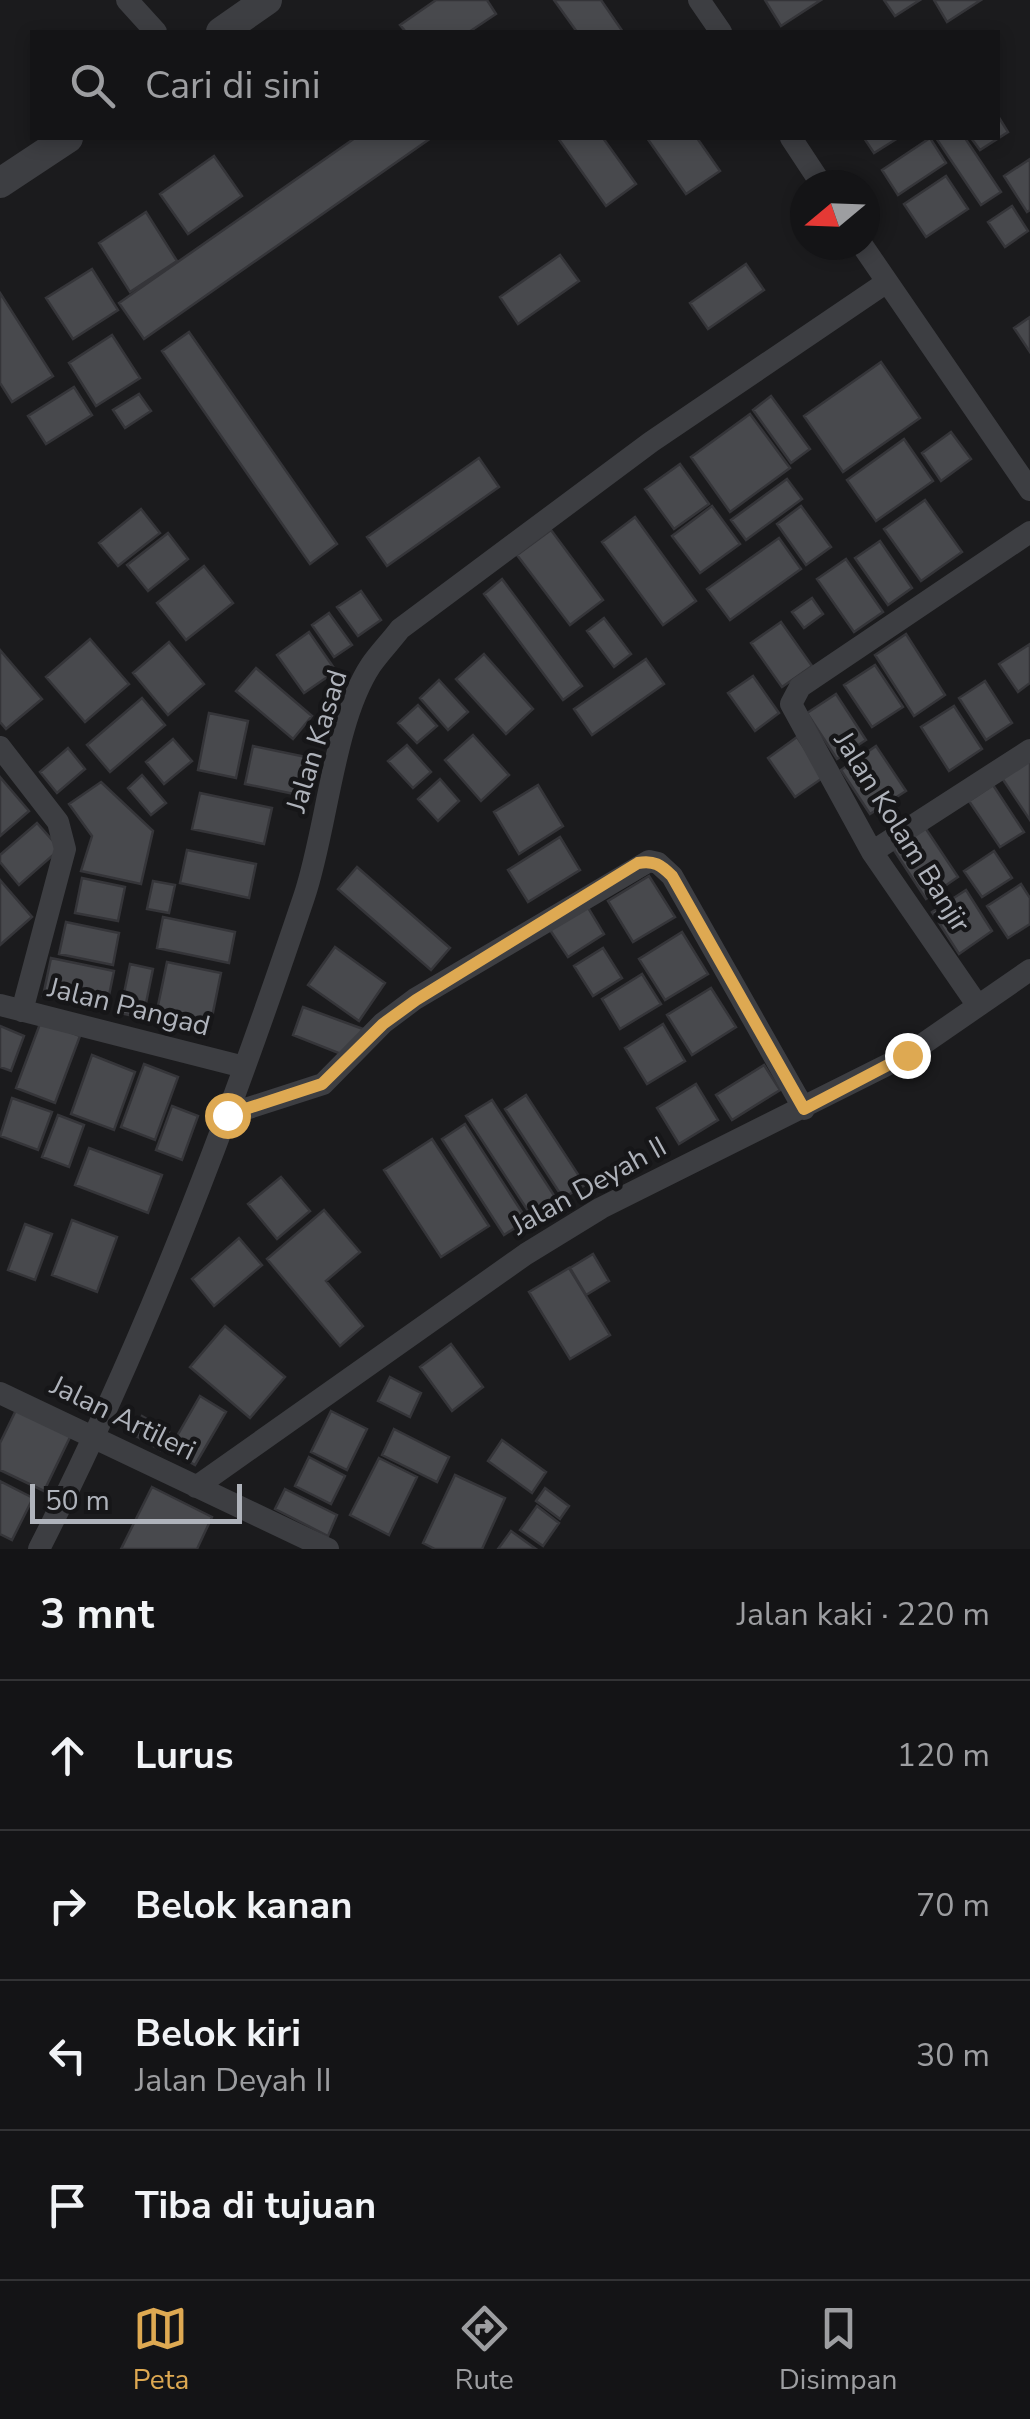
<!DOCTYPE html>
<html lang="id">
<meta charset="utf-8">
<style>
body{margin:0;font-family:"Nunito Sans",sans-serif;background:#1d1d1f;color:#f1f3f6}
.compass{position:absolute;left:790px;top:170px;width:90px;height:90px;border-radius:50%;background:#141416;box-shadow:0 5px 15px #0003;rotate:251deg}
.scale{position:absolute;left:30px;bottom:25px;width:212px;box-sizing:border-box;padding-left:10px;border:5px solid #afb3bb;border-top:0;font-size:28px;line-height:35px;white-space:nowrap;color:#afb3bb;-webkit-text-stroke:8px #161618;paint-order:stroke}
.stop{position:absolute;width:30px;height:30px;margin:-22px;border:8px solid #dea952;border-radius:50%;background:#fff}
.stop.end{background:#dea952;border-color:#fff;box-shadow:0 2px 10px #0008}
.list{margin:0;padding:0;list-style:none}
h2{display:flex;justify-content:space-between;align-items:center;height:130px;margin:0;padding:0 40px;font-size:42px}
h2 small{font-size:32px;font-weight:400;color:#9d9ea1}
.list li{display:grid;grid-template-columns:65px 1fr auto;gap:30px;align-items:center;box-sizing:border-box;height:150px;padding:0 40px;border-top:2px solid #333335}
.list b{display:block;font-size:38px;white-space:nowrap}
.list p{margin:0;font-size:32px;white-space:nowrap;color:#9d9ea1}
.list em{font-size:32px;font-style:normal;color:#9d9ea1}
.icon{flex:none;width:55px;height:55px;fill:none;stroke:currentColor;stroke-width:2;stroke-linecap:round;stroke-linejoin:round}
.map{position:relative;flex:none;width:1030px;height:1549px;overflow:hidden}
.search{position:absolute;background:#141416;box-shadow:0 5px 15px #0003;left:30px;right:30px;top:30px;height:110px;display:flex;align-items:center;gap:25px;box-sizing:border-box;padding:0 35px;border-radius:0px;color:#9d9ea1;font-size:38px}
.sheet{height:730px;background:#141416}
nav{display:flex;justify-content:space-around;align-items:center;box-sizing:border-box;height:140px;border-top:2px solid #333335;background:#141416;font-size:28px;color:#9d9ea1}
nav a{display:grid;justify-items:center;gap:5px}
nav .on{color:#dea952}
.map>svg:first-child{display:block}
</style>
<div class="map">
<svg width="1030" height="1549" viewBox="0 0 1030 1549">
<rect width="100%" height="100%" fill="#1b1b1d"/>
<path fill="#48494d" stroke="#353539" stroke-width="2.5" d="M 436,0 L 487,0 L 496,14 L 469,32 L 406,32 L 400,25 Z
M 554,0 L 601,0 L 623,32 L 577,32 Z
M 765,0 L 821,0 L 781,26 Z
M 884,0 L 920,0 L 895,16 Z
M 934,0 L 981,0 L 947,22 Z
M 998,116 L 1008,132 L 980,150 L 971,138 L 998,138 Z
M 355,138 L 431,138 L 144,339 L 119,303 Z
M 558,138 L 603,138 L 636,184 L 606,206 Z
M 647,138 L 697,138 L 720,171 L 686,194 Z
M 864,138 L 898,138 L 874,153 Z
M 930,138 L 946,163 L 898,195 L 882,170 Z
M 936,138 L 965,138 L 1001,192 L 981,205 Z
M 214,156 L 242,196 L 188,234 L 160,194 Z
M 1030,159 L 1030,210 L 1027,212 L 1004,176 Z
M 946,176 L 968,209 L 926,237 L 904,204 Z
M 1012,206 L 1028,231 L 1005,247 L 988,222 Z
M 146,212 L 177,261 L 130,292 L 99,243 Z
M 560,255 L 579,281 L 518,324 L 500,297 Z
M 746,264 L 764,290 L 708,329 L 690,303 Z
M 92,269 L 118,310 L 73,339 L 46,298 Z
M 0,293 L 53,376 L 12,402 L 0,383 Z
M 1030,317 L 1030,352 L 1014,328 Z
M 189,332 L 337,544 L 310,564 L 162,351 Z
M 112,335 L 140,378 L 96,406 L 69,363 Z
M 881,362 L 920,418 L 843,472 L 804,416 Z
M 74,387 L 92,415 L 46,444 L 28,416 Z
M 139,394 L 151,411 L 125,428 L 113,410 Z
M 771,396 L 810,449 L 791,463 L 753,410 Z
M 750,414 L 790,468 L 730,512 L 691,457 Z
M 951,432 L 971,459 L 941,481 L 922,453 Z
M 904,439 L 933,481 L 876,521 L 847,480 Z
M 479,458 L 499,487 L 387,566 L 367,537 Z
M 680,464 L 709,504 L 674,529 L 645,489 Z
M 787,479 L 802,499 L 746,540 L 731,520 Z
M 925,500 L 962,552 L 921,581 L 884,529 Z
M 712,506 L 740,544 L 700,573 L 672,536 Z
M 801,506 L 831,547 L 806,565 L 777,524 Z
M 141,509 L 160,533 L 118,566 L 99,543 Z
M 635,517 L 696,601 L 663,625 L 602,542 Z
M 551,530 L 603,600 L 570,625 L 517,555 Z
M 168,533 L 188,559 L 148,591 L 127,565 Z
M 779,538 L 801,569 L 730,620 L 707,589 Z
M 880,541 L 912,588 L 888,605 L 855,558 Z
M 846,559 L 883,612 L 854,632 L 817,579 Z
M 204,566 L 233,603 L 186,640 L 157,603 Z
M 502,579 L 582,686 L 563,700 L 484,594 Z
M 361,591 L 381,620 L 358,636 L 337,607 Z
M 812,598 L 823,614 L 804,628 L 792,612 Z
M 329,613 L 352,645 L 334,657 L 312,625 Z
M 604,618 L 631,654 L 614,667 L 587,631 Z
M 781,622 L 812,666 L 782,687 L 751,643 Z
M 309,632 L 336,671 L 304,693 L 277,655 Z
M 906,634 L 945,695 L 914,716 L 875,655 Z
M 90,639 L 129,684 L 85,722 L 46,677 Z
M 169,642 L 204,684 L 168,715 L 133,673 Z
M 1030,644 L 1030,683 L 1018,692 L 999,664 Z
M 0,650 L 42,699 L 6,729 L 0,722 Z
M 484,654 L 533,709 L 506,734 L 456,679 Z
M 646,659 L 664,684 L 592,735 L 574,709 Z
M 875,665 L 903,707 L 872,727 L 844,685 Z
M 256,668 L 312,716 L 293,739 L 236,691 Z
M 753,676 L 779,713 L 755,731 L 728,693 Z
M 439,680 L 468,712 L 448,730 L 420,698 Z
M 985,681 L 1012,723 L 986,740 L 959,698 Z
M 836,694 L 866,740 L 837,759 L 807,713 Z
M 142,698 L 165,725 L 110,772 L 87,745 Z
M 418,705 L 437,726 L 417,743 L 398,723 Z
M 954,706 L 982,749 L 949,771 L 921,727 Z
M 209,713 L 248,721 L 236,778 L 198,770 Z
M 473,735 L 509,775 L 481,801 L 445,760 Z
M 797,737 L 824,777 L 795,797 L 768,758 Z
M 173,739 L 192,761 L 164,784 L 146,762 Z
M 407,745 L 431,772 L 413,788 L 388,761 Z
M 253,746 L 306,757 L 299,795 L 245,784 Z
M 876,746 L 906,791 L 870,814 L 841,770 Z
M 68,748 L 85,769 L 57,793 L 40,772 Z
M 1030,760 L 1030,820 L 1002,778 Z
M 142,775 L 166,803 L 151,815 L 128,788 Z
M 0,777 L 29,811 L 0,836 Z
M 440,779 L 459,801 L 438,821 L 418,799 Z
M 101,782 L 153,831 L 141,884 L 81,871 L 92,836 L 69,804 Z
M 538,785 L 563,826 L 519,854 L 494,812 Z
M 993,785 L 1024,832 L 1000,847 L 969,801 Z
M 200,793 L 272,808 L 264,844 L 192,829 Z
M 37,823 L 60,849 L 19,885 L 0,862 L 0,855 Z
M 924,826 L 958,877 L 926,899 L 892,847 Z
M 560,837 L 580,870 L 528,902 L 508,870 Z
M 187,850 L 256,864 L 249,898 L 180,883 Z
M 994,851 L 1012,878 L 982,897 L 964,871 Z
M 357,867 L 450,948 L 431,970 L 338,889 Z
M 649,876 L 675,917 L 633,942 L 608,901 Z
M 82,878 L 125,887 L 118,921 L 75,913 Z
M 0,880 L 32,917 L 0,945 Z
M 153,881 L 175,885 L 169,913 L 147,909 Z
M 1021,884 L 1030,898 L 1030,924 L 1008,938 L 987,906 Z
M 966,890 L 992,931 L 959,954 L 932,912 Z
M 587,906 L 604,934 L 568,957 L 550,930 Z
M 163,917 L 235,932 L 229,963 L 157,948 Z
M 66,922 L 119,933 L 113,965 L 59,954 Z
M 682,932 L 708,974 L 665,1000 L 639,959 Z
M 335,947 L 385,983 L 359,1021 L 308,985 Z
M 603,948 L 622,978 L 593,996 L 574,966 Z
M 51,958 L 114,971 L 106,1010 L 43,996 Z
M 167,962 L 221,973 L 209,1032 L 155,1020 Z
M 130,964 L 153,969 L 143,1018 L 120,1013 Z
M 642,974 L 661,1004 L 620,1029 L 602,999 Z
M 711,988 L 736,1027 L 692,1055 L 667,1015 Z
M 303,1007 L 363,1029 L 346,1056 L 293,1035 Z
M 41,1021 L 80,1036 L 55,1103 L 16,1088 Z
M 663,1024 L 685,1061 L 647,1084 L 625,1048 Z
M 0,1026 L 24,1036 L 11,1071 L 0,1067 Z
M 92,1055 L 135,1072 L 114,1130 L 71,1114 Z
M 144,1064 L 178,1077 L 155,1140 L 121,1127 Z
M 764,1065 L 780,1090 L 732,1120 L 716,1095 Z
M 696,1084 L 718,1120 L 679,1144 L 657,1108 Z
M 526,1095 L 585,1185 L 563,1198 L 505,1109 Z
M 12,1098 L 52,1112 L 38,1150 L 0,1136 Z
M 492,1100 L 557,1200 L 532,1217 L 466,1116 Z
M 172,1106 L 198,1116 L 182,1160 L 156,1150 Z
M 58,1115 L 84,1125 L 69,1167 L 42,1157 Z
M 465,1124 L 527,1220 L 504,1235 L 442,1139 Z
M 432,1139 L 489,1226 L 441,1257 L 384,1170 Z
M 89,1148 L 162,1175 L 148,1213 L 75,1185 Z
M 281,1177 L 310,1211 L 277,1239 L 248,1204 Z
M 324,1210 L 360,1252 L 326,1281 L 363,1326 L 340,1346 L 267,1259 Z
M 72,1220 L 117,1237 L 97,1292 L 52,1275 Z
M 25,1224 L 52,1234 L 35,1280 L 8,1270 Z
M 239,1238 L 262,1265 L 214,1306 L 192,1279 Z
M 593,1254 L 609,1281 L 586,1295 L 570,1268 Z
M 569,1268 L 610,1335 L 570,1359 L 529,1292 Z
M 225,1326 L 285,1377 L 250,1418 L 190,1367 Z
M 451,1344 L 483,1387 L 452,1411 L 420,1367 Z
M 390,1377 L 421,1393 L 410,1417 L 378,1401 Z
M 200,1396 L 226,1412 L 195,1465 L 169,1450 Z
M 18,1406 L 72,1433 L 44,1491 L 0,1470 L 0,1443 Z
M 331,1411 L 367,1429 L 347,1470 L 311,1452 Z
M 142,1416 L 169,1432 L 160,1450 L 131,1433 Z
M 394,1429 L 449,1457 L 437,1482 L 382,1455 Z
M 502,1440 L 546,1472 L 532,1493 L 488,1461 Z
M 309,1457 L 345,1476 L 331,1504 L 295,1486 Z
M 379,1458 L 417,1477 L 389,1535 L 350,1515 Z
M 455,1475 L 505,1498 L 482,1549 L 435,1549 L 423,1543 Z
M 0,1481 L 33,1498 L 12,1540 L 0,1534 Z
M 152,1487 L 212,1517 L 197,1549 L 121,1549 Z
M 545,1488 L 569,1506 L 560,1519 L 536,1501 Z
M 285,1489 L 337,1515 L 328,1536 L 275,1509 Z
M 537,1506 L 559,1523 L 543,1546 L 520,1530 Z
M 511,1531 L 536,1549 L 498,1549 Z"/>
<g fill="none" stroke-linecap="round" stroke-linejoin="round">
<path stroke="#3d3e42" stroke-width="22" d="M 127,0 L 156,32
M 699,0 L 721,32
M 791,138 L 822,185
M 862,245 L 1030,490
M 0,747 L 58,822 L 65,849 L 22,1011
M 872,852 L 1030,750
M 0,1005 L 244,1067
M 978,1006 L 872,852 L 791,704 L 800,687 L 1030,532
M 227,1115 L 323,1084 L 383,1023 L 415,999 L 649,861 L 658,863 L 672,876 L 804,1109
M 0,1393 L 328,1549
M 196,1487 L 526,1254 L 601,1208 L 907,1055 L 1030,970
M 39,1549 C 146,1339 229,1120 304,897 C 327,830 333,722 371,665 C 380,652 391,641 400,629 L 651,442 L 887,282"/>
<path stroke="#3d3e42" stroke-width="30" d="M 221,32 L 267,0
M 0,183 L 68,138"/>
</g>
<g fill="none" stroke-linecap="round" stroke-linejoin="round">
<path stroke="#dea952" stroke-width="12" d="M 227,1115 L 322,1084 L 383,1024 L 416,1000 L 638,863 C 654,860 661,865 672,876 L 804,1109 L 907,1055"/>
</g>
<g text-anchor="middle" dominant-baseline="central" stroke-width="9" stroke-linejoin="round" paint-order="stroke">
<g font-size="28" fill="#afb3bb" stroke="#161618">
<text transform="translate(317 741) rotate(-73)">Jalan Kasad</text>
<text transform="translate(902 832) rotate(58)">Jalan Kolam Banjir</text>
<text transform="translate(129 1007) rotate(14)">Jalan Pangad</text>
<text transform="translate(589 1186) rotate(-29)">Jalan Deyah II</text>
<text transform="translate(123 1418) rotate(26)">Jalan Artileri</text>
</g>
</g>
</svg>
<svg class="compass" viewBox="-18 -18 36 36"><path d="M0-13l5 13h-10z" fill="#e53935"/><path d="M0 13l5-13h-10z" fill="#9d9ea1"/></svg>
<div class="scale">50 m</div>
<div class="stop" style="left:227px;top:1115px"></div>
<div class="stop end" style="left:907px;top:1055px"></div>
<div class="search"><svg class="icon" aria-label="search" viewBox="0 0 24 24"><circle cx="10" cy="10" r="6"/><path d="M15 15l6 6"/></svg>Cari di sini</div>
</div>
<section class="sheet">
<h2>3 mnt<small>Jalan kaki · 220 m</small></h2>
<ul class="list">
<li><svg class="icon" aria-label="ahead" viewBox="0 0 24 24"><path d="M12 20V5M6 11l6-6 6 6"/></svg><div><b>Lurus</b></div><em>120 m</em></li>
<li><svg class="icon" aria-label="right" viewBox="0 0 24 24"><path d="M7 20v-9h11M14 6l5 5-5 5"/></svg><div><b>Belok kanan</b></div><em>70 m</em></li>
<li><svg class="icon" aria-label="left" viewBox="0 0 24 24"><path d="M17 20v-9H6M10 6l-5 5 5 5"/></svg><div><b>Belok kiri</b><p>Jalan Deyah II</p></div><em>30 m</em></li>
<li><svg class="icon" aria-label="arrive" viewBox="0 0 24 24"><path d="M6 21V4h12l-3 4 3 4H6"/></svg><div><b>Tiba di tujuan</b></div></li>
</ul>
</section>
<nav>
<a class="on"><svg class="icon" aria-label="map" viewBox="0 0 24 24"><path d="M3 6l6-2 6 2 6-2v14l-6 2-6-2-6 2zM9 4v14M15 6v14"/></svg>Peta</a>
<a><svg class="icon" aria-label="directions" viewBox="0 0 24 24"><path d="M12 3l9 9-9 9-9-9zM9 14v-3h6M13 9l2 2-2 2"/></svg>Rute</a>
<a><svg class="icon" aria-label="saved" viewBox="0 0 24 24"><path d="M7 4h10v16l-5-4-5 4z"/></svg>Disimpan</a>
</nav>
